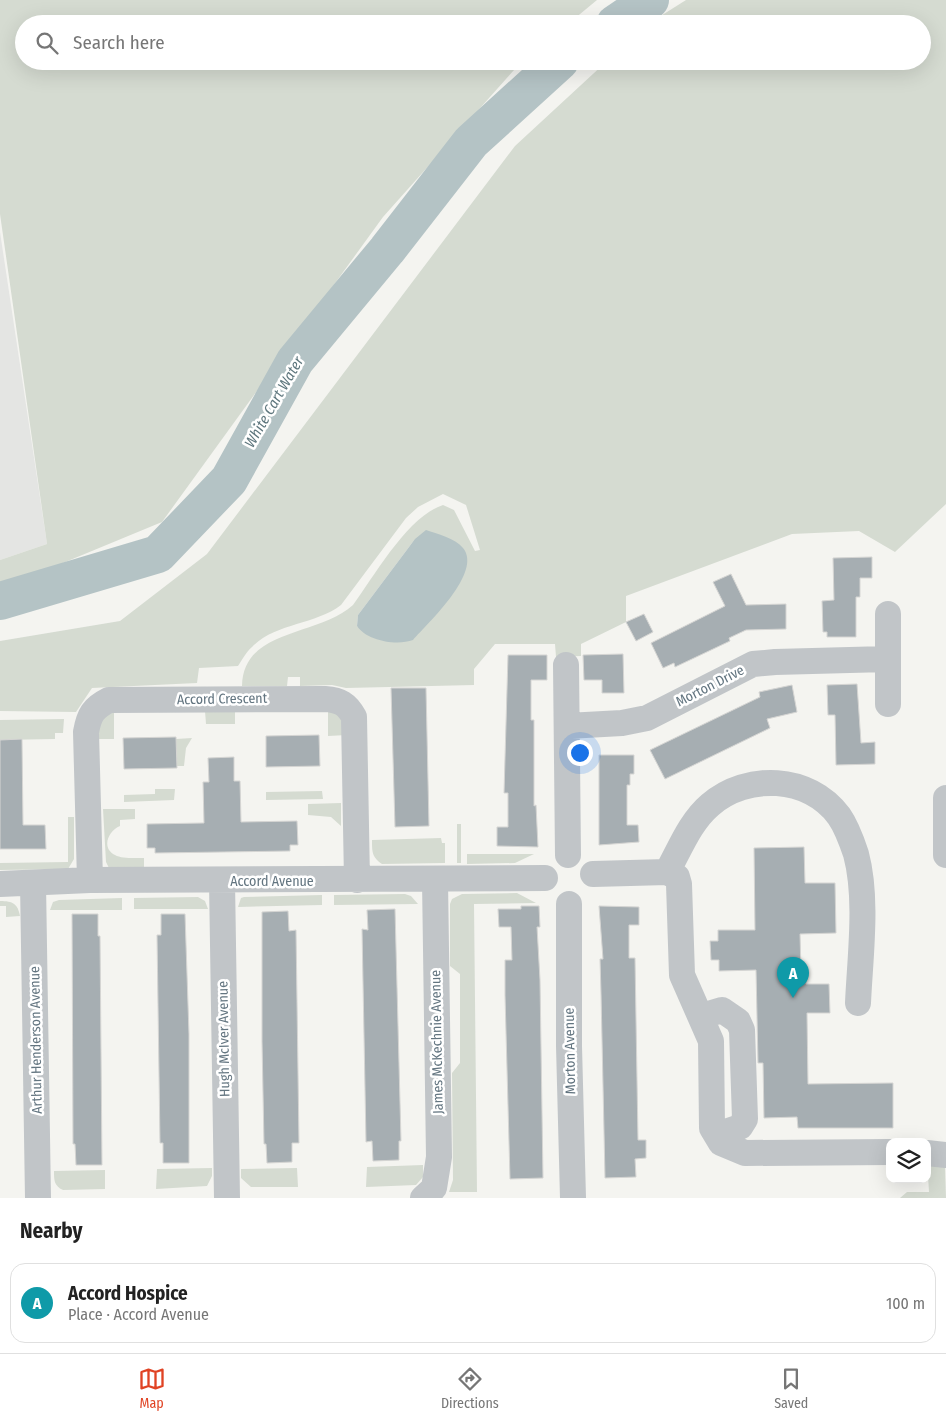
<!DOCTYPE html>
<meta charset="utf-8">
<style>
body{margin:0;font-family:"Fira Sans Condensed",sans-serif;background:#f2f2f2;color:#222}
.controls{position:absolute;right:15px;bottom:15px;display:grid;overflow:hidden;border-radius:10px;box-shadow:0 5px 20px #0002}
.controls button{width:45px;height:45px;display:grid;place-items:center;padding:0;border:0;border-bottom:1px solid #e0e0e0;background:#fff;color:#222;font:25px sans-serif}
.you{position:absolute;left:579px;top:752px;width:18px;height:18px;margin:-12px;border:4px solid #fff;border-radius:50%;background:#1a73e8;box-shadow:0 0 0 8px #1a73e833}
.badge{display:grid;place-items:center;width:32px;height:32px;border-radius:50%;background:#e04324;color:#fff;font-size:16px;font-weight:700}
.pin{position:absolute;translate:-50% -41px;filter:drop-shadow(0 1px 2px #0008)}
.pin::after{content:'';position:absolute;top:26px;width:18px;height:15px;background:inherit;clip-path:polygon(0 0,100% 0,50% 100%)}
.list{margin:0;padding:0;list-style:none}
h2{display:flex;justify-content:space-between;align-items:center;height:65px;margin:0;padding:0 20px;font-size:21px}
h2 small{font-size:16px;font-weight:400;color:#767676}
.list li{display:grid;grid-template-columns:32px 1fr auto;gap:15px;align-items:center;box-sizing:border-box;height:80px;margin:0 10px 10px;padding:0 10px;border:1px solid #e0e0e0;border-radius:15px}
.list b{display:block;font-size:19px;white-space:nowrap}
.list p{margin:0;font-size:16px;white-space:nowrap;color:#767676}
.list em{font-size:16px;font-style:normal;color:#767676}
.icon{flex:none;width:28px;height:28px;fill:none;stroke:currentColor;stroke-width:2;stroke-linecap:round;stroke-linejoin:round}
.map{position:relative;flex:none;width:946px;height:1198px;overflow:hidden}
.search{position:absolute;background:#fff;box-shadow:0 5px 20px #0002;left:15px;right:15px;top:15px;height:55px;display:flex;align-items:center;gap:12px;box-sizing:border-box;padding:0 18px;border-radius:28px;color:#767676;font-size:19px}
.sheet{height:155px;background:#fff}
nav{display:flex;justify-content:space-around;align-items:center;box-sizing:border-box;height:70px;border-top:1px solid #e0e0e0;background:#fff;font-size:14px;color:#767676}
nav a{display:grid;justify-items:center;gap:2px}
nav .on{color:#e04324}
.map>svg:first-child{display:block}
</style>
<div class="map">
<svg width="946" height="1198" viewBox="0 0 946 1198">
<rect width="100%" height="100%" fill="#f4f4f0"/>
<path fill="#e4e5e3" d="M 0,232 L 47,544 L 0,560 Z"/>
<path fill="#d5dbd1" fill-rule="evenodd" d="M 0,0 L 597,0 L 568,24 L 24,24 L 24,61 L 522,61 L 383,217 L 162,522 L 0,589 L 0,560 L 47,544 L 0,214 Z
M 686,0 L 946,0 L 946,504 L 895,552 L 859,531 L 792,534 L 626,596 L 626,622 L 581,644 L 581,656 L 556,657 L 555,644 L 495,644 L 474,669 L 474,685 L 346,688 L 332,685 L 300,686 L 300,677 L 288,677 L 287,686 L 242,686 C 243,628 318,637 353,605 C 375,575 408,516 443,505 L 454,510 L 475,551 L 480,550 L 466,505 L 443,494 L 418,507 L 406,518 L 341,605 C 315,625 275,623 252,647 C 246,652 242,660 238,666 L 199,668 L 197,683 L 92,688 L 76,712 L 0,711 L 0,641 L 120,621 L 207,554 L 515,146 L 607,61 L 922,61 L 922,24 L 648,24 ZM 415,539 L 357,627 L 358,615 Z
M 328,709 L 339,712 L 347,735 L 328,736 Z
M 235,710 L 235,724 L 206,724 L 205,711 Z
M 114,712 L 114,739 L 96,739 L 101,718 Z
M 64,719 L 63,733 L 55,733 L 55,739 L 0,740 L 0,720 Z
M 192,738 L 186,748 L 184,766 L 176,766 L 176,739 Z
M 155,789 L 175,789 L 174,800 L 124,802 L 124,795 L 155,794 Z
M 322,791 L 323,799 L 266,800 L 266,792 Z
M 341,803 L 341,826 L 331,817 L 308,815 L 308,804 Z
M 103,809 L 135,809 L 135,819 L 120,820 L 120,826 C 108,831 101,848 115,855 C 122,859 135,858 144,858 L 144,868 L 109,868 L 106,862 Z
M 68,817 L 74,817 L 74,859 L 68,869 L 0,870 L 0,863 L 68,862 Z
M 457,824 L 461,824 L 461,863 L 457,863 Z
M 441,838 L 442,843 L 445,843 L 445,863 L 382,864 C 372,857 372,852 372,840 Z
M 467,854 L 534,854 L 515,863 L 467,864 Z
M 517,893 L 536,903 L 474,904 L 477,1192 L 449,1192 L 453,1180 L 452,1073 L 460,1063 L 460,974 L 450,966 L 450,904 L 452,899 L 462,894 Z
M 405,894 L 411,896 L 418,904 L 334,905 L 334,895 Z
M 322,895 L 322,905 L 238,907 L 241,898 L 244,897 Z
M 198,897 L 205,901 L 208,909 L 134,909 L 134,898 Z
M 122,898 L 122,910 L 50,910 L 53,902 L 59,900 Z
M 0,901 C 13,901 18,904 20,916 L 6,917 L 6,906 L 0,906 Z
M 927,1159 L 945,1167 L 946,1198 L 900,1198 L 907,1192 L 929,1192 Z
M 423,1165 L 423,1177 L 416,1185 L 366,1187 L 367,1167 Z
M 212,1168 L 212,1176 L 207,1186 L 156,1189 L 157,1169 Z
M 297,1168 L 298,1187 L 251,1187 L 241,1178 L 241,1169 Z
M 105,1170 L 105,1189 L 63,1190 C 54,1186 54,1180 54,1171 Z"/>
<path fill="#b4c3c5" d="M 426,530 C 437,534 455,538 463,548 C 483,572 428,623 413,640 C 397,646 367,641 357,626 L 358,615 L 415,539 Z"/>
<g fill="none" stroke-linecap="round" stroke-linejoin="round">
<path stroke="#b4c3c5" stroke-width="38" d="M 615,24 L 650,0
M 0,601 L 158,554 L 229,480 L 295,361 L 387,250 L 471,142 L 560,61"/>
</g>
<path fill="#a6aeb2" stroke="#d5d5d3" d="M 872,557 L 872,578 L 860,578 L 860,597 L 856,597 L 856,637 L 827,637 L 827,632 L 823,632 L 822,601 L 834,600 L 833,558 Z
M 731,574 L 746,605 L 786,604 L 786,629 L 746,630 L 729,638 L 730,641 L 675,667 L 674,663 L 663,668 L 651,643 L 725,606 L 713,582 Z
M 644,614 L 653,632 L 636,641 L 626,622 Z
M 623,654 L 624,693 L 602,693 L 602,680 L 584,680 L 583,655 Z
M 508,655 L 547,655 L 547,680 L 531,680 L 531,720 L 534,720 L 534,806 L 536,805 L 538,847 L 497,846 L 497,827 L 508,827 L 508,793 L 504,793 Z
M 857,684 L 861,743 L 875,742 L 875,764 L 836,765 L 835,715 L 828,715 L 827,685 Z
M 792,685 L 797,712 L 767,719 L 770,728 L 665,779 L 650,750 L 760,697 L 759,692 Z
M 391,688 L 426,688 L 429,826 L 395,827 Z
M 319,735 L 320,766 L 266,767 L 266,736 Z
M 176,737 L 177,768 L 124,769 L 123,738 Z
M 22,739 L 23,825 L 45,825 L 46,849 L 0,849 L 0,740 Z
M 599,755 L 634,755 L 634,774 L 630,774 L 630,785 L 627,785 L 627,825 L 638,825 L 639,842 L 599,845 Z
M 234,757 L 234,781 L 240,781 L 241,822 L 297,821 L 298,845 L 290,845 L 290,851 L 155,853 L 155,848 L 147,848 L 147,824 L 204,823 L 203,782 L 209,782 L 208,758 Z
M 804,847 L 805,883 L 835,883 L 836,933 L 800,934 L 801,972 L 806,972 L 806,984 L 829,984 L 830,1013 L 807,1013 L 808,1084 L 893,1083 L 893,1128 L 798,1128 L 797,1117 L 764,1118 L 763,1063 L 758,1063 L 756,970 L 719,971 L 719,960 L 711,960 L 710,941 L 718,941 L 718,930 L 755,930 L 754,848 Z
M 521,906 L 539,906 L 540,927 L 537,927 L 540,980 L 543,1178 L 510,1179 L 505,995 L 505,960 L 512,960 L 511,927 L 499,927 L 498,909 L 521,909 Z
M 599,906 L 639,907 L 639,925 L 629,925 L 629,958 L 635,958 L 638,1140 L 646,1140 L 646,1158 L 635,1159 L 636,1177 L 605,1178 L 601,993 L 600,959 L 603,959 Z
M 395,909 L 401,1141 L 399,1141 L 399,1160 L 373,1161 L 372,1141 L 366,1142 L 362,929 L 368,930 L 367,910 Z
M 288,911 L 289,931 L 296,930 L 299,1143 L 292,1143 L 292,1162 L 267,1163 L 266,1144 L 264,1144 L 262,1041 L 262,912 Z
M 72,914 L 98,914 L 98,936 L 100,936 L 102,1165 L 76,1165 L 75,1144 L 73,1144 Z
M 161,914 L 185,914 L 189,1034 L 189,1163 L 163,1163 L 163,1143 L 160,1143 L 157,935 L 161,935 Z"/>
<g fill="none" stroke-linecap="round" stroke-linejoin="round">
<path stroke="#c1c5c8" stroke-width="26" d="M 566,665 L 568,855
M 888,704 L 888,614
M 567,726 L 622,723 L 647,718 L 753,664 L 775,662 L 887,659
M 946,798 L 946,855
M 667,872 C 680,849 690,822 710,805 C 747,773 809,775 839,816 C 846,826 852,842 856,854 C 868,899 860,957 858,1003
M 593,874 L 667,872 L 677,877 L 679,884 L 682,975 L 711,1041 L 712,1128 L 721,1143 L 745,1153 L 890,1152
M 90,880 L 86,732 C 89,715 93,708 109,700 L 325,699 C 340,700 347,704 354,717 L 357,880
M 222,881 L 227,1198
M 33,883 L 38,1198
M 0,884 L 90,880 L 545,878
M 569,904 L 569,1046 L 573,1198
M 702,1016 L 722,1010 L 738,1021 L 742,1030 L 745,1119 L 740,1127 L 716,1135
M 927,1153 L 946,1155
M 423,1198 L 434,1188 L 439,1157 L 435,880"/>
</g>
<g text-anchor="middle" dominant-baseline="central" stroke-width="5" stroke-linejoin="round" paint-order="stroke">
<g font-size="14" fill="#637580" stroke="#fff">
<text transform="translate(710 686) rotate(-27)">Morton Drive</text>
<text transform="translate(222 699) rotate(-1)">Accord Crescent</text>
<text x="272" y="881">Accord Avenue</text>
<text transform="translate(224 1039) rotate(-91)">Hugh McIver Avenue</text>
<text transform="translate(36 1040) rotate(-91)">Arthur Henderson Avenue</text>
<text transform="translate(437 1042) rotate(-91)">James McKechnie Avenue</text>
<text transform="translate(570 1051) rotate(-91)">Morton Avenue</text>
</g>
<g font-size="15" font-style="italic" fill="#5f777e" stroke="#fff">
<text transform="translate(274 402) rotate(-60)">White Cart Water</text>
</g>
</g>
</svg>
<div class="controls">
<button><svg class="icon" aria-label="layers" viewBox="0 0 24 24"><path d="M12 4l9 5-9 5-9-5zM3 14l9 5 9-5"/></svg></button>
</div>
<div class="you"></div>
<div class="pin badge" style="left:793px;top:998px;background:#0f9aa8">A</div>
<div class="search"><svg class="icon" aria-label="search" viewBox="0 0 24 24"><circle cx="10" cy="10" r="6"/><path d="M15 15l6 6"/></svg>Search here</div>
</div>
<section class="sheet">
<h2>Nearby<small></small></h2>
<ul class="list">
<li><span class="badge" style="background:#0f9aa8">A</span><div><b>Accord Hospice</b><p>Place · Accord Avenue</p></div><em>100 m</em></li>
</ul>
</section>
<nav>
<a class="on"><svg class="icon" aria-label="map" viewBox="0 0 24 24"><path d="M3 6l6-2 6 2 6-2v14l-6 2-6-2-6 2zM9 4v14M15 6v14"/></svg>Map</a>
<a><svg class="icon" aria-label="directions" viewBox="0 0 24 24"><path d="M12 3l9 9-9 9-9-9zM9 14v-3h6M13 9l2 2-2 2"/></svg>Directions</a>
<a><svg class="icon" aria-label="saved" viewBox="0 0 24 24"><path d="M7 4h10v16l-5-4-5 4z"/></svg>Saved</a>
</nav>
